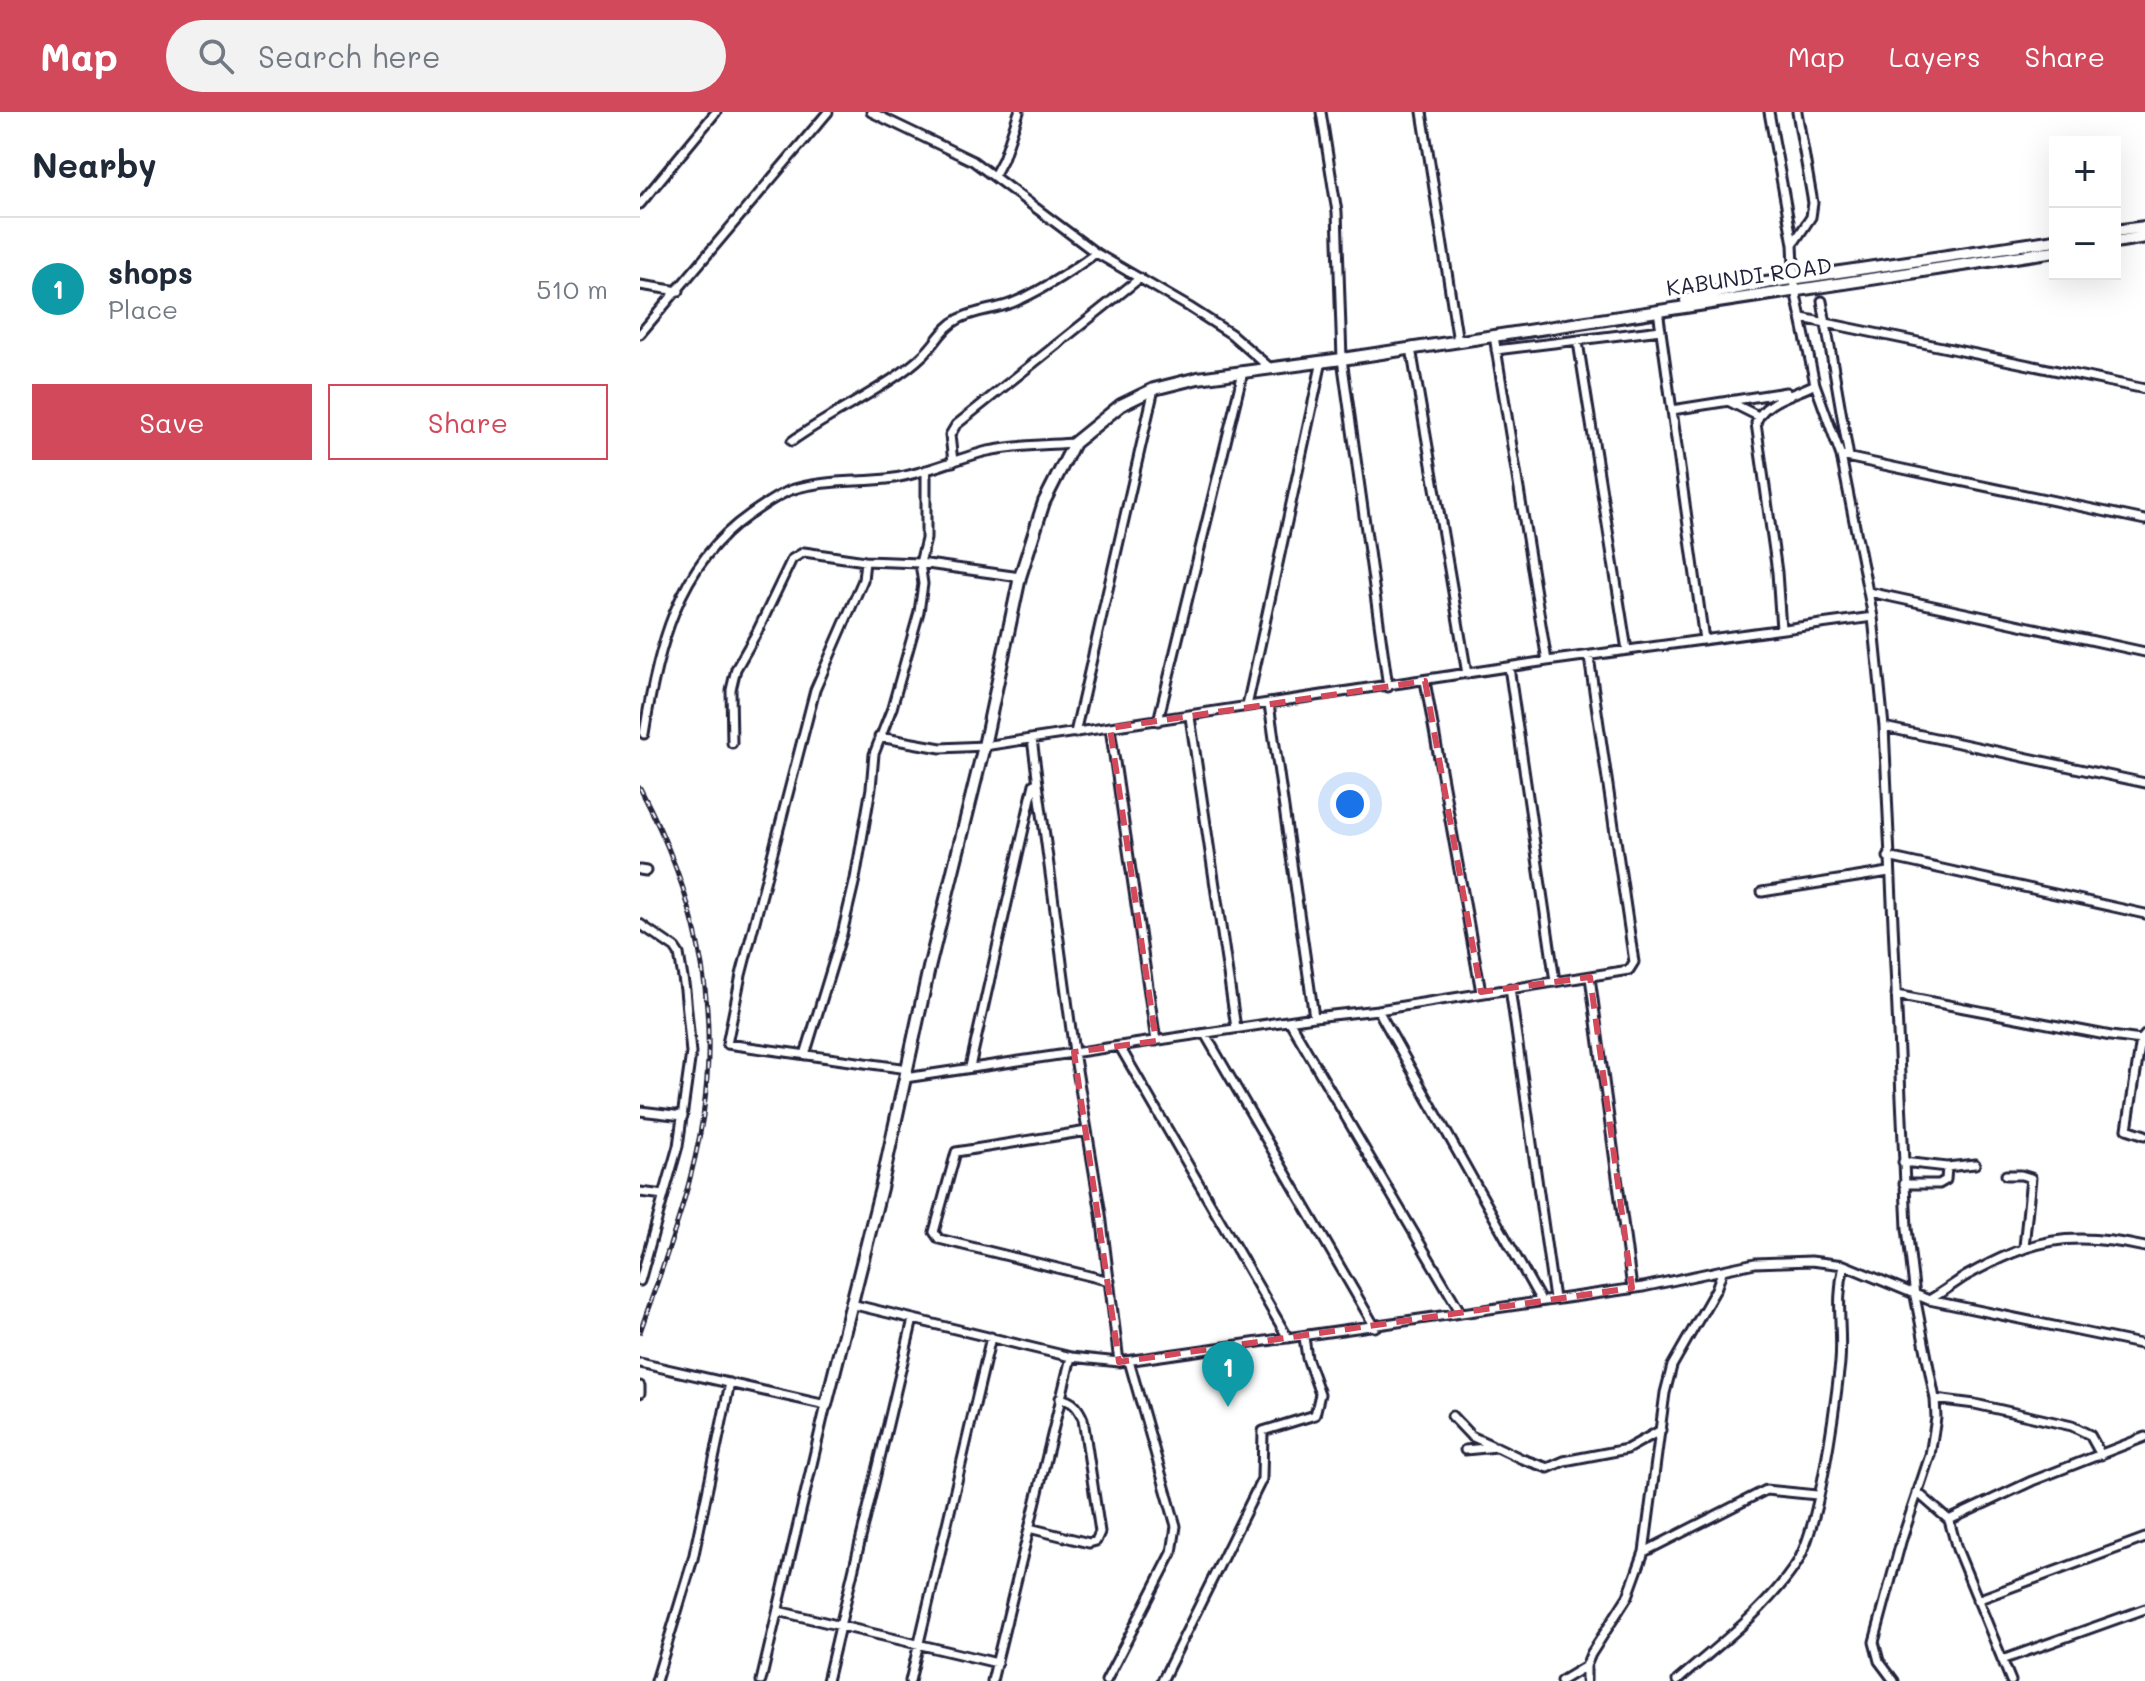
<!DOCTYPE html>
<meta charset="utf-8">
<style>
body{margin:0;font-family:Mali,sans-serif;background:#f2f2f3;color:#1f2937}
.controls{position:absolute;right:24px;top:24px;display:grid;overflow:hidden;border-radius:0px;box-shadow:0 8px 32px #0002}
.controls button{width:72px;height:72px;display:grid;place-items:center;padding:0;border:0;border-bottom:2px solid #e0e1e3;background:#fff;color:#1f2937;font:40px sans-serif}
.you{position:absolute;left:710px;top:692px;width:28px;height:28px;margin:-20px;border:6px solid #fff;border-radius:50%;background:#1a73e8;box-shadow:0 0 0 12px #1a73e833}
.badge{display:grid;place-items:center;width:52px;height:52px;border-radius:50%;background:#d1495b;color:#fff;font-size:26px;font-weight:700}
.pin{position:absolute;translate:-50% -66px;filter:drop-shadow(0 2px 4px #0008)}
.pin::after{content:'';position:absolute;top:42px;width:28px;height:24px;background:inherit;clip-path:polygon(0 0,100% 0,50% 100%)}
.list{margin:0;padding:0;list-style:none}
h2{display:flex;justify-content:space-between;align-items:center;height:104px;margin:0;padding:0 32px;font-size:34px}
h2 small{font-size:26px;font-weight:400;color:#747a83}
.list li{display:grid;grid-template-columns:52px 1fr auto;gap:24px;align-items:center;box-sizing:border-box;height:144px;padding:0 32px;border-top:2px solid #e0e1e3}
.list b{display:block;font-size:30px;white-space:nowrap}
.list p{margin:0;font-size:26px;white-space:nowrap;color:#747a83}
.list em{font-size:26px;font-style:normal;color:#747a83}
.actions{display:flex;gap:16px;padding:24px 32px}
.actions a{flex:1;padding:18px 0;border:2px solid #d1495b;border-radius:0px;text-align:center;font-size:28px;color:#d1495b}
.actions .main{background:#d1495b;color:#fff}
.icon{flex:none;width:44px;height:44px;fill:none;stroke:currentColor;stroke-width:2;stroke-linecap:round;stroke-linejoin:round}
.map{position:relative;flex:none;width:1505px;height:1569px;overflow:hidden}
header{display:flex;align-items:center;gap:48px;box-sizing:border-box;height:112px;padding:0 40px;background:#d1495b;color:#fff}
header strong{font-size:38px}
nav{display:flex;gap:44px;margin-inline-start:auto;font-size:28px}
.search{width:560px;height:72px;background:#f2f2f3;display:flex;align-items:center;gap:20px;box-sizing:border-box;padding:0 28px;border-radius:44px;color:#747a83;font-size:30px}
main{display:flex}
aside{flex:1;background:#fff}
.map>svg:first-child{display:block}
</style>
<header>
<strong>Map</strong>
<div class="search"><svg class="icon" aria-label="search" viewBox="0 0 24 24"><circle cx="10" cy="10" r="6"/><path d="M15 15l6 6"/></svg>Search here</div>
<nav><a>Map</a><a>Layers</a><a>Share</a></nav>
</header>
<main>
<aside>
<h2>Nearby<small></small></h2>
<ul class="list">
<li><span class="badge" style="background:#0f9aa8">1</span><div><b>shops</b><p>Place</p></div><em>510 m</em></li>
</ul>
<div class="actions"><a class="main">Save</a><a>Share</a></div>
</aside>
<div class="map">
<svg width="1505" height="1569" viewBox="0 0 1505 1569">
<rect width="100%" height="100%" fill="#fff"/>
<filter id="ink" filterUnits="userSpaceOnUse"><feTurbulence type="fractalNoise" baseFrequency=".0125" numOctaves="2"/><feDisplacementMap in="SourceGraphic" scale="16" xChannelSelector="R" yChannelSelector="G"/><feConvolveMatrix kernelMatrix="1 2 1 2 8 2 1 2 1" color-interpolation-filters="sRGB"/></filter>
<g filter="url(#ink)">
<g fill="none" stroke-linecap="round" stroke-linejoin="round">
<defs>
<path id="street" d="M 231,0 L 333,49 L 456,141 L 549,195 L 591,222 L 629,255
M 681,0 L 697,100 L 702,247 L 748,575
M 782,0 L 818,230
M 1129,0 L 1153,132 L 1155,178 L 1175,272 L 1201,344 L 1233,505 L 1244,615 L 1267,1116 L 1275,1184 L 1295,1287 L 1296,1306 L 1290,1343 L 1261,1430 L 1234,1530 L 1239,1549 L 1254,1569
M 354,64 L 363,47 L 379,0
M 0,92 L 76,0
M 1153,132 L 1171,105 L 1173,91 L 1157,0
M 0,173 L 39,179
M 1182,189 L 1209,345
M 1018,198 L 1064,528
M 1162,206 L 1505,277
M 0,222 L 188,0
M 854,224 L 907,549
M 938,230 L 987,538
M 771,236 L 827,562
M 856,238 L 1021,218
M 1088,289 L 1118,304
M 1032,298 L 1146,280
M 152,329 C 187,304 226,286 261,261 C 271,254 281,246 289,237 C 299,226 305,214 319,207 C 336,198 354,198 372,191 C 402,179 430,160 456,141
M 1201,344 L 1505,408
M 313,350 L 310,323 L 316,313 L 500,166
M 286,358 L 286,427 L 280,451 L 380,465
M 225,449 L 223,468 L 175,578 L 101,863 L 87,932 L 268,957
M 1229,480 L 1505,540
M 1141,517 L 1137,460 L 1116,311 C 1124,287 1156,283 1175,272
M 869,555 L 915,869
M 785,569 L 841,880
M 629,592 L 674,905
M 607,594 L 682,249
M 550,605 L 596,916
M 518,609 L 603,260
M 1244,615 L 1505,671
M 470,616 L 516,929
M 435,621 L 514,277
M 4,622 C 17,539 37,453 109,403 C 122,394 136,384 151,378 C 184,367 221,371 254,366 C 287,361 317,346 348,339 C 376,333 406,333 434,331
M 239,625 L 301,636 L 344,634 L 907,549 L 1233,505
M 392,627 L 434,940 L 461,1102 L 479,1250
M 92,631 L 91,578 L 96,557 L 117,520 L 152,447 L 164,440 L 225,449 L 280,451 L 283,472 L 279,500 L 252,596 L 234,642 L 231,676 L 215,767 L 202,822 L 165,943
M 1248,745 L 1505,802
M 0,758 L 6,759
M 1122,780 L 1249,760
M 0,812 L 35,836 L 39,842 L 45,878 L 51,941 L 38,1034 L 24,1083 L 0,1080
M 950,865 L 992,1176
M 870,876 L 914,1187
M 1256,883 L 1471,924 L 1501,928 L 1505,923
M 738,898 L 901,1189
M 650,910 L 821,1201
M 565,922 L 735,1215
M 1501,928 L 1487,1017 L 1505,1023
M 480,935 L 648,1226
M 330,955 L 394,672
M 265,966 L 674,905 L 738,898 L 989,858 L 994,850 L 949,545
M 0,999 L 43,1004
M 447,1019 L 316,1040 L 294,1120 L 299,1127 L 470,1169
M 1263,1050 L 1307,1055 L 1335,1052
M 1366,1063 L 1381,1063 L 1391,1066 L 1384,1135
M 1264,1072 L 1299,1072 L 1306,1068 L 1307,1055
M 0,1169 L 24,1083
M 1289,1188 L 1505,1233
M 211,1192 L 431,1245 L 479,1250 L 1003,1175 L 1115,1151 L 1171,1149 L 1204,1153 L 1289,1188 C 1302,1181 1313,1172 1326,1164 C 1393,1127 1429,1118 1505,1135
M 0,1251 L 186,1293 L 121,1569
M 0,1274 L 0,1281
M 1295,1287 L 1335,1292 L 1432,1314 L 1450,1323 L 1461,1343
M 812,1304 L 831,1324 L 851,1333
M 825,1338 L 857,1335 L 882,1347 L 908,1356 L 924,1349 L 987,1337 L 1021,1318
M 1277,1380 L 1309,1408 L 1317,1437 L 1371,1569
M 1309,1408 L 1392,1369 L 1505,1325
M 389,1416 L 449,1431 L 456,1429 L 460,1420 L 443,1307 C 438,1295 433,1289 420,1286
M 1004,1440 L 1126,1378 L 1177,1383
M 1337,1488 L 1505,1426
M 138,1499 L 357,1551
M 1362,1548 L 1505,1497
M 16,1569 L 53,1447 L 90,1271
M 187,1569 L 273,1207
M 270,1569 L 351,1225
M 352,1569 L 431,1245
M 466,1569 L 532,1441 L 536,1414 L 489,1249
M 522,1569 L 622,1367 L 623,1319 L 675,1303 L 680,1282 L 667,1246 L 664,1225
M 921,1569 L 946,1554
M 946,1569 L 946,1554 L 951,1542 L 988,1484 L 1004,1440 L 1025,1281 L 1032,1254 L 1076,1177 L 1082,1160
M 1037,1569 C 1079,1532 1123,1501 1155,1454 C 1179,1420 1195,1296 1200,1251 C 1203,1215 1195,1191 1204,1153"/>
<path id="secondary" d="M 1475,119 L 1505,115
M 1475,130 L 1505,125
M 1046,188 L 1066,182 L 1119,172 L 1415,128
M 186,1293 L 241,1076 L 289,856 L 344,634 L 380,465 L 404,390 L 434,331 L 481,293 L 514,277 L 558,266 L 702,247 L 1415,139"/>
</defs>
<use href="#street" stroke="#22223b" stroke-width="13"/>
<use href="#secondary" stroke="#22223b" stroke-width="16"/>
<use href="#street" stroke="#fff" stroke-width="7"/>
<use href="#secondary" stroke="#fff" stroke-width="10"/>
<defs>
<path id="rail" d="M 0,676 C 55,781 80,885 63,1004 C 52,1078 24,1150 0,1220"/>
</defs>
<use href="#rail" stroke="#22223b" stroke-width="5"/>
<use href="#rail" stroke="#fff" stroke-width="2" stroke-dasharray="6" stroke-linecap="butt"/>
</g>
</g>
<path fill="none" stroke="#d1495b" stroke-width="6" stroke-dasharray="16 10" stroke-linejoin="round" d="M 785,569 L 841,880 L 950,865 L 992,1176 L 479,1250 L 434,940 L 516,929 L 470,616 Z"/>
<g text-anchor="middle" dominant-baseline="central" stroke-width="7" stroke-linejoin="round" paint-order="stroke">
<g font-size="22" fill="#22223b" stroke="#fff">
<text transform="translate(1109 164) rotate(-8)">KABUNDI ROAD</text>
</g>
</g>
</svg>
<div class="controls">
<button>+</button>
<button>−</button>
</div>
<div class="you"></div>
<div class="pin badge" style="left:588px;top:1295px;background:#0f9aa8">1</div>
</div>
</main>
